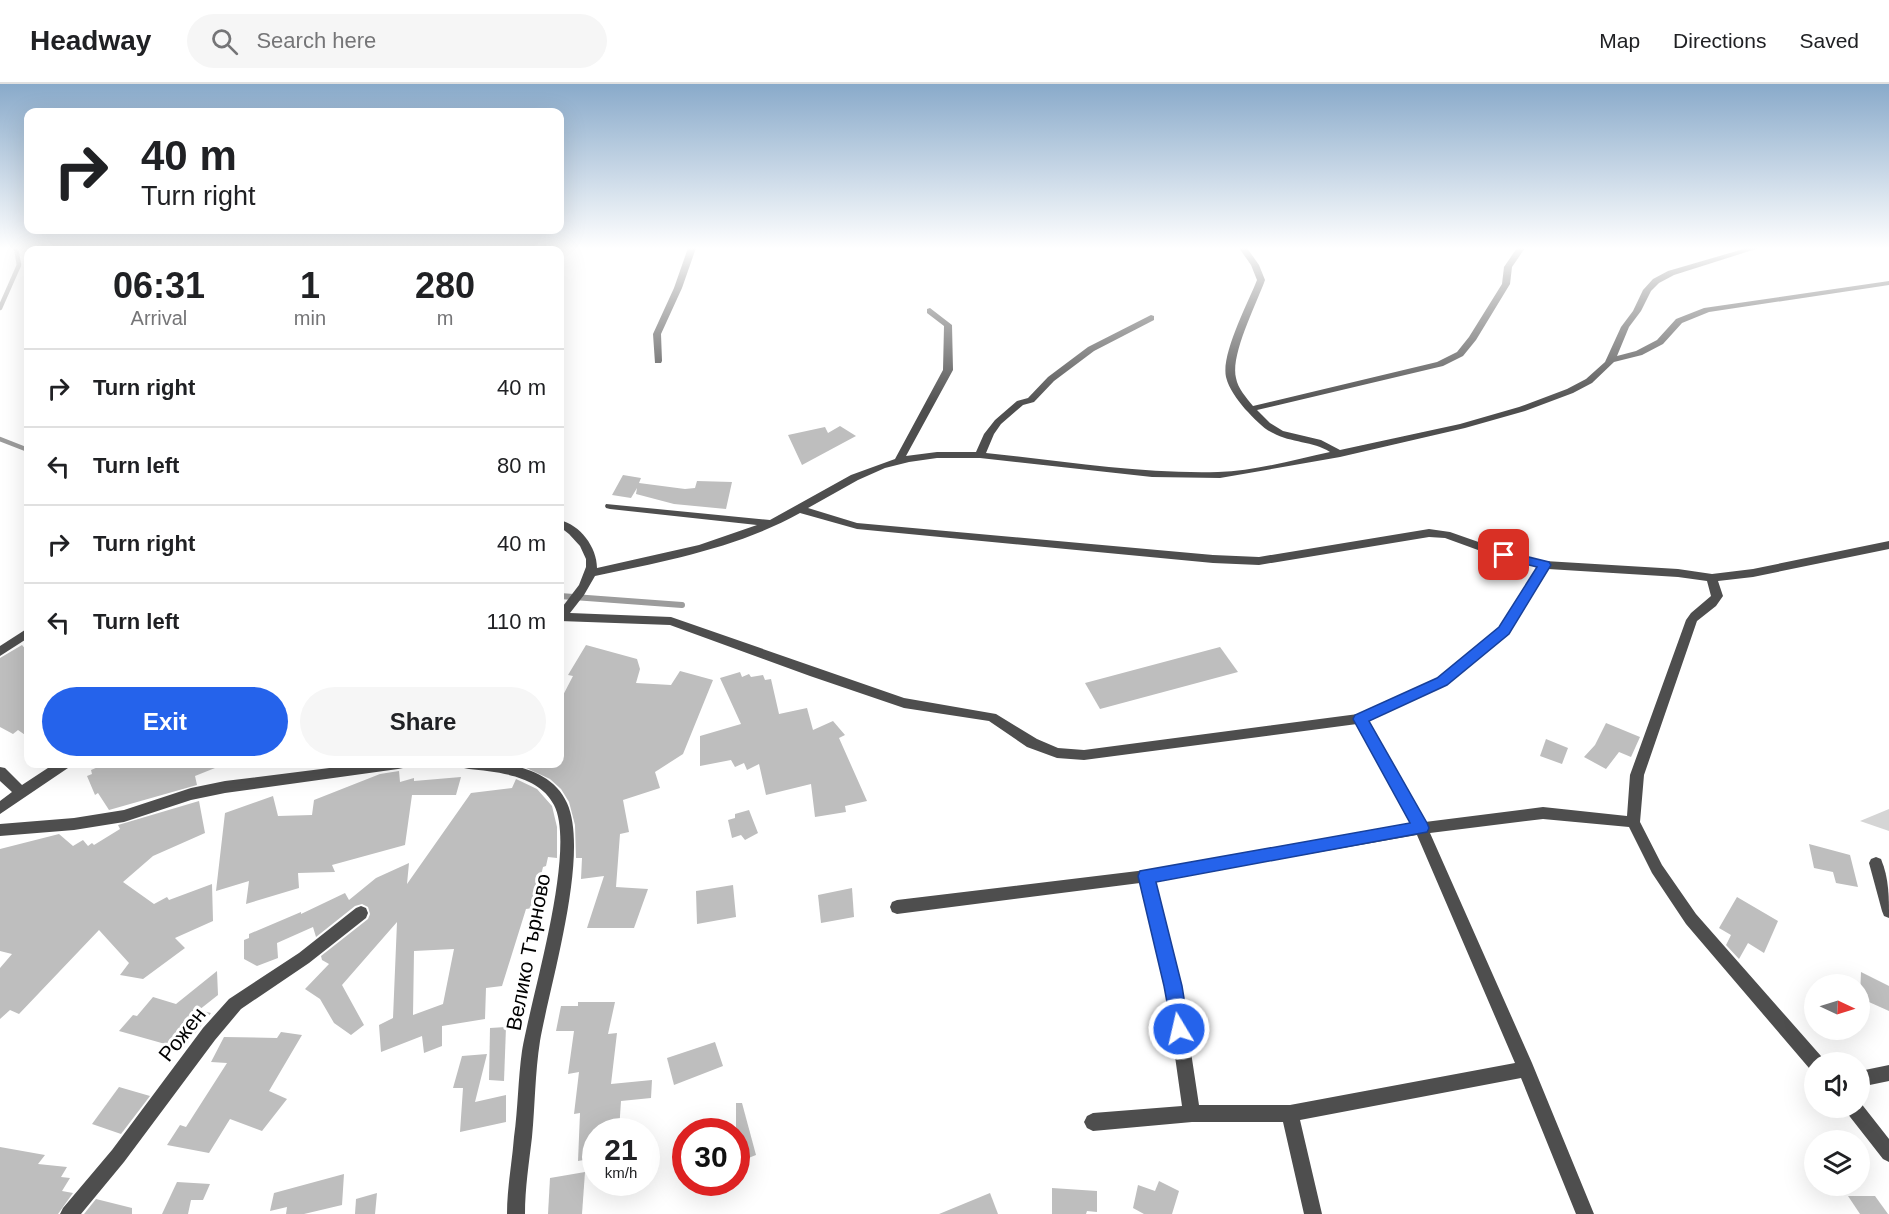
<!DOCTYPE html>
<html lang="en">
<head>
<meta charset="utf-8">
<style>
	body { margin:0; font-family:Helvetica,sans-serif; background:#f6f6f6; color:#202124; height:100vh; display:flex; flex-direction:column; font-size:22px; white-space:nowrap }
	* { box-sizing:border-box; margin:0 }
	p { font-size:20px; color:#757577 }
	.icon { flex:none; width:33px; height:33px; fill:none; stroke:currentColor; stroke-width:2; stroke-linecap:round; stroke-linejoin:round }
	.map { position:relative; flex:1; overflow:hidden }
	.details { position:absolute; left:24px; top:162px; width:540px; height:522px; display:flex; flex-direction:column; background:#fff; border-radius:12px; box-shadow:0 6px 24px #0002 }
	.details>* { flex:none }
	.banner { position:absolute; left:24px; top:24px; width:540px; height:126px; border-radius:12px; box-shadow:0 6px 24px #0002; background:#fff; color:#202124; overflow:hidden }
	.needle { width:39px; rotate:94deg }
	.buttons { position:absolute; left:1804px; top:890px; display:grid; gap:12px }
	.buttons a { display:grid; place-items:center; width:66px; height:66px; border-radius:50%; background:#fff; box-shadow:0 6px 24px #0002; font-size:30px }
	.speed { position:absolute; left:582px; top:1034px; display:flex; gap:12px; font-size:30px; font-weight:700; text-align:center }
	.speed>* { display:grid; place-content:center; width:78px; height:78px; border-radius:50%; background:#fff; box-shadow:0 6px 24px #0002; line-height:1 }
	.speed small { font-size:15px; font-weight:400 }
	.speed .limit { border:9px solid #d22; background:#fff; color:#111 }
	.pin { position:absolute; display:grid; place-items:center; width:51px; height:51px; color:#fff; margin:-26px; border-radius:12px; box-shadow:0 3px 9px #0006 }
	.me { position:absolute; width:66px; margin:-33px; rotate:351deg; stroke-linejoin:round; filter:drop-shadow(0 0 4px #0008) }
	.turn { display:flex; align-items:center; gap:21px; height:126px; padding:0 18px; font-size:27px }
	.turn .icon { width:78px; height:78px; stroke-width:2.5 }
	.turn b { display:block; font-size:42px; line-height:51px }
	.eta { display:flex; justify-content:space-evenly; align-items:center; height:102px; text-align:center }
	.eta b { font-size:36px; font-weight:700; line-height:42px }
	.action { display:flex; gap:12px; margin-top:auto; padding:12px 18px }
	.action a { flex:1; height:69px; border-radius:36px; background:#2563eb; color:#fff; font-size:24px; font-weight:700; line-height:69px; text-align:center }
	.action a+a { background:#f6f6f6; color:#202124 }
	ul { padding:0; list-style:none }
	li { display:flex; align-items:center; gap:18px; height:78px; padding:0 18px; border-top:2px solid #e0e0e0 }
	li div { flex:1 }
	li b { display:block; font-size:22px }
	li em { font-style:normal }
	header { display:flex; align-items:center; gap:36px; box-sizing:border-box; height:84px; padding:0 30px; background:#fff; border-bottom:2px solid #e0e0e0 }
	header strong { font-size:28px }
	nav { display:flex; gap:33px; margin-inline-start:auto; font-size:21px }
	.search { width:420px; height:54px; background:#f6f6f6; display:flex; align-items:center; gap:15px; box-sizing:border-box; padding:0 21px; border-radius:33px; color:#757577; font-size:22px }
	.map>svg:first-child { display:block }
	.green { fill:#d5d5d5 }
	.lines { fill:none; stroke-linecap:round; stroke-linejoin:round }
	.stream-far1 { stroke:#9c9c9c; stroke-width:4.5 }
	.stream { stroke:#9c9c9c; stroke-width:6 }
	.building { fill:#bebebe; fill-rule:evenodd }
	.service { fill:#4e4e4e; fill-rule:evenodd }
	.minor { fill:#4e4e4e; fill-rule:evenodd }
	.route { fill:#2563eb; stroke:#184099; stroke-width:1.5 }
	.labels { text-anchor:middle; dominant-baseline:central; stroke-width:6; stroke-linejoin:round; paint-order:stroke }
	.near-street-label { font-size:21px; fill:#000; stroke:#fff }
</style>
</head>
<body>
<header>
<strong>Headway</strong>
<div class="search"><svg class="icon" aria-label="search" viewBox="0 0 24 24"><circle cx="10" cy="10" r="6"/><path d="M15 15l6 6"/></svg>Search here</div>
<nav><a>Map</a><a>Directions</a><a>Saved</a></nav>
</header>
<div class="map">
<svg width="1889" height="1130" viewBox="0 0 1889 1130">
	<rect width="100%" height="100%" fill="#fff"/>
	<polygon class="green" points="1889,725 1889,747 1860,737"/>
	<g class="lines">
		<g class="stream-far1">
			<polyline points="0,224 19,181 16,164"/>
			<polyline points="0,355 28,366"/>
		</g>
		<polyline class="stream" points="560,512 682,521"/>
	</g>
	<g class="building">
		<polygon points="840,342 856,352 802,381 788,351 825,343 828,349"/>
		<polygon points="623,391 641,394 639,399 685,405 695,404 697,397 732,398 726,425 674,420 636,410 637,404 631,414 612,411"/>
		<polygon points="22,561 28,568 28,653 18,646 13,650 0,643 0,574"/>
		<polygon points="586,561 637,575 640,585 636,599 671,601 680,587 713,596 683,670 655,688 660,704 623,716 629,748 620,750 616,803 648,805 634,844 587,844 604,792 581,795 582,774 576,774 575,741 569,718 561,705 550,695 522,682 523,680 560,680 560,617 573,592 568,591"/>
		<polygon points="1220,563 1238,588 1100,625 1085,599"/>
		<polygon points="740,588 742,593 749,590 751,593 763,591 765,596 771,595 779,630 807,624 813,646 833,637 845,651 839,654 867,717 845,722 846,728 815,733 811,700 766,711 759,680 747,686 744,679 735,683 731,676 700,682 700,652 741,640 720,594"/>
		<polygon points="1606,639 1640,653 1631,673 1619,668 1606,685 1584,673 1595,661"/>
		<polygon points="1546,655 1568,664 1562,680 1540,672"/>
		<polygon points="105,680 225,680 195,692 197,701 109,726 98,709 95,711 87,692 92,690 91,686"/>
		<polygon points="399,687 400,698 414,694 414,697 461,693 456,711 412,711 405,761 332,781 335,788 298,789 299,804 246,820 249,797 216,807 225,729 273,712 278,732 312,731 314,716 380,690"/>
		<path d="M516 695 537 705 552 722 557 743V774L548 773 546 782 543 783 533 824 526 825 502 902 486 904 485 935 442 942V962L424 969 422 952 381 968 379 941 393 934 397 838 342 901 364 941 351 951 334 939 320 915 305 905 329 880 322 876 321 872 368 835 370 830 368 823 362 820 355 822 316 853 313 843 277 859 278 874 257 882 244 875V856L249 854V850L301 828V830L345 809 349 816 376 794 409 779 407 800 471 709 512 704ZM454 865 443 920 413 931 414 867Z"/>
		<polygon points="199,717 205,749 153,772 123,798 154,820 167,813 169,816 212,800 213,837 175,854 185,864 143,895 120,891 129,879 99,846 19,930 10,926 0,935 0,884 12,870 0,867 0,765 59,750 73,762 83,756 88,762 92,759 94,761 120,745 118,741"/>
		<polygon points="749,726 758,749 745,756 741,751 732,754 728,736 735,734 735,730"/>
		<polygon points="1809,760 1850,771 1858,803 1836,799 1833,788 1814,784"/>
		<polygon points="733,801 736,833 697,840 696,807"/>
		<polygon points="852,804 854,833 821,839 818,811"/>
		<polygon points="1737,813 1778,837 1764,869 1748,859 1739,875 1726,861 1731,851 1719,844"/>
		<polygon points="217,887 218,911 199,926 211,929 183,965 119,947 133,931 137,932 153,913 176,920"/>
		<polygon points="1861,888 1889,902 1889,927 1860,914"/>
		<polygon points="578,918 615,918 608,950 617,949 611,1000 652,996 651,1014 621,1017 619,1047 596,1047 596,1074 578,1077 580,1029 574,1030 579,988 568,990 574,947 556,947 561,922 578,922"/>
		<polygon points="506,943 504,997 489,996 490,944"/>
		<polygon points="281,948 302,951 269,1007 287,1015 262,1047 230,1035 209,1069 167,1061 180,1041 186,1043 227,979 211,978 224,953 277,954"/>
		<polygon points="715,958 723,982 674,1001 667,974"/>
		<polygon points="487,970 475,1018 506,1011 506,1038 460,1048 463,1004 453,1004 462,972"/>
		<polygon points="119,1003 150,1012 121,1050 92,1040"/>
		<polygon points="736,1019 742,1019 756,1071 736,1079"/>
		<polygon points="0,1063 45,1071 38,1080 67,1083 61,1093 70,1094 62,1107 73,1109 58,1130 0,1130"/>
		<polygon points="585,1088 582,1130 548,1130 550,1094"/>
		<polygon points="344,1090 342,1121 304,1130 286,1130 287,1123 270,1127 274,1109"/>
		<polygon points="1159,1097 1179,1107 1172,1130 1144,1130 1133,1124 1138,1101 1155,1107"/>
		<polygon points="177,1098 210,1100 203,1116 191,1116 188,1130 162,1130"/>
		<polygon points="1052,1104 1097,1107 1097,1128 1087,1127 1086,1130 1052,1130"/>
		<polygon points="377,1109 375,1130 355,1130 356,1115"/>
		<polygon points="990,1109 998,1130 939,1130"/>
		<polygon points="1848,1112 1875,1112 1888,1130 1860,1130"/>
		<polygon points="96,1115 132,1124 132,1130 84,1130"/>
	</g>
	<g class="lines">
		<polygon class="service" points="403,164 411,164 410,166 402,166"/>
		<g class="minor">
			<polygon points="412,164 421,164 418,166 410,166"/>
			<polygon points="688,164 696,164 682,204 661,250 662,277 661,279 655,279 653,250 674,204"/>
			<path d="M1239 164H1247L1259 181 1265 196C1257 219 1230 271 1236 294 1238 305 1246 313 1253 322L1437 278 1457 268 1469 253 1502 200 1504 183 1517 164H1525L1512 183 1510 200 1476 256 1463 272 1443 282 1257 326 1270 339 1283 347 1321 356 1340 366 1460 340 1519 323 1567 305 1586 295 1605 278 1621 243 1633 227 1643 206 1653 195 1668 187 1747 164H1759L1674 191 1659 199 1651 207 1641 227 1629 243 1617 272 1636 267 1657 256 1676 235 1704 224 1889 197V201L1709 228 1682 239 1663 260 1642 271 1614 278 1592 299 1573 309 1525 327 1465 344 1340 373 1220 394 1152 393 980 374H937L909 378 885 384 858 396 808 424 857 439 1213 471 1259 473 1429 445 1450 448 1507 468 1545 477 1678 485 1712 490 1753 485 1889 457V465L1753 493 1718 497 1723 512 1716 522 1697 537 1644 691 1640 738 1662 781 1696 830 1821 972 1823 978H1815V986L1809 984 1686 840 1652 789 1629 743 1543 735 1430 749 1532 979 1594 1130H1576L1521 994 1300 1036 1322 1130H1304L1283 1038H1192L1093 1047 1087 1044 1084 1038 1087 1032 1093 1029 1182 1022 1165 902 1140 799 897 830 892 828 890 823 892 818 897 816 1146 786 1411 740 1357 640 1084 676 1057 674 1027 663 989 637 904 624 810 592 670 541 560 537V526L579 501 586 483V475L580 462 569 450 560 443V436C580 441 597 463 597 484L699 461 757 441 610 425 606 424 605 422 606 420 770 436 851 391 895 375 943 286 944 242 927 229V225L930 224 952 241 953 286 906 372 937 368H976L984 350 995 336 1017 317 1028 314 1048 293 1088 263 1151 231 1154 232V236L1094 267 1054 297 1034 318 1023 321 1001 340 994 350 986 369C1063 377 1141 390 1218 388 1255 387 1294 376 1330 368 1313 357 1291 359 1273 349 1262 344 1254 334 1245 325 1237 315 1229 305 1226 293 1221 270 1248 219 1257 196L1251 181ZM800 429 857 445 1213 479 1259 481 1429 453 1445 454 1500 474 1538 483 1500 544 1438 594 1358 630 1084 666 1058 664 1037 655 996 630 904 614 671 533 570 529 584 511 595 492C665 477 737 464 800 429ZM1548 485 1678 493 1707 497 1711 512 1691 529 1686 536 1630 691 1627 732 1543 723 1425 738 1368 637 1446 600 1508 550ZM1417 751 1515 979 1290 1021H1199L1181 902 1154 797Z"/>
			<polygon points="28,544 28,554 0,572 0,562"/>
			<polygon points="54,680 70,680 68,684 0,730 0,717 12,708 0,697 0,683 5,684 22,701"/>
			<polygon points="361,680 405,680 403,684 398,685 225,709 191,716 124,738 74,746 0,752 0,740 74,734 124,726 191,704 225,697"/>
			<path d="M462 680C497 676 550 681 567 719 590 770 550 900 540 957 535 989 535 1021 532 1053 529 1079 525 1104 525 1130H507C507 1104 512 1079 514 1053 518 1024 518 995 522 967 531 913 577 766 554 721 539 691 497 688 469 685L464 684Z"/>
			<path d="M1876 773 1881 775C1889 794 1889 813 1889 834L1884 832 1882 827 1869 779 1871 775Z"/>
			<polygon points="361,822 366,824 368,829 366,834 309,879 241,925 215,956 124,1078 81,1130 60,1130 63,1124 112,1066 203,944 229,915 299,869 356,824"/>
			<polygon points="1889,981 1889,997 1860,1003 1860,987"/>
			<polygon points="1860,1018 1889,1055 1889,1078 1883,1075 1847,1029 1845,1023 1860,1023"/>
		</g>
	</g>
	<linearGradient id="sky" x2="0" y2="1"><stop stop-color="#89aaca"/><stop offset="0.51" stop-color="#fff"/><stop offset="1" stop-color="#fff" stop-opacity="0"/></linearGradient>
	<rect width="1889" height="322" fill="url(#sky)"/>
	<polygon class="route" points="1504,467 1549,478 1551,481 1509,550 1447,601 1369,637 1427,739 1429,744 1427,748 1156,798 1182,902 1189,945 1186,951 1179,954 1173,951 1164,902 1138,792 1140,787 1410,739 1353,635 1355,631 1437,594 1499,543 1537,483 1500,474 1498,471 1500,468"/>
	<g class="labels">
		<g class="near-street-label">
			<text transform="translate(528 868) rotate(-79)">Велико Търново</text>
			<text transform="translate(182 950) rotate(-52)">Рожен</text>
		</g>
	</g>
</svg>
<div class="buttons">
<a><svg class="needle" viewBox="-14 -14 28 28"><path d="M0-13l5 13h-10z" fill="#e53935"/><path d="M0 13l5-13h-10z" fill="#757577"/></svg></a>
<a><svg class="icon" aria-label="sound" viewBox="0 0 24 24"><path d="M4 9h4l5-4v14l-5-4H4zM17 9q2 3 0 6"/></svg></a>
<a><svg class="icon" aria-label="layers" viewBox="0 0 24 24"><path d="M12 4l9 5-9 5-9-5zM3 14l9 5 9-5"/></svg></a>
</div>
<div class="speed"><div>21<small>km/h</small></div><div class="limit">30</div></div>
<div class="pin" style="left:1504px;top:471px;background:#d93025"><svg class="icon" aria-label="arrive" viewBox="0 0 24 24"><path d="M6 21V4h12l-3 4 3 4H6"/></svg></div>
<svg class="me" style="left:1179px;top:945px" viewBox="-20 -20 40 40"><circle r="17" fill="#2563eb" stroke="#fff" stroke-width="3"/><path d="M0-11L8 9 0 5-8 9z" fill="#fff"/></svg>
<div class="banner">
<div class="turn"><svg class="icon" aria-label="right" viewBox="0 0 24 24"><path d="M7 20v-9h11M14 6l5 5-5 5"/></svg><div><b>40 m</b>Turn right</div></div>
</div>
<section class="details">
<div class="eta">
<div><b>06:31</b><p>Arrival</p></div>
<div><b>1</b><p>min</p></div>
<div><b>280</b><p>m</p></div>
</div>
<ul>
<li><svg class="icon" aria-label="right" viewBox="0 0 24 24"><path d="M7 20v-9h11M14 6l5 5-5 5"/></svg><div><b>Turn right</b></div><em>40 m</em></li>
<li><svg class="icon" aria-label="left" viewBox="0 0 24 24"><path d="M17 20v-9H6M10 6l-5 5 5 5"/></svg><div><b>Turn left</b></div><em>80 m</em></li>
<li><svg class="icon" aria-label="right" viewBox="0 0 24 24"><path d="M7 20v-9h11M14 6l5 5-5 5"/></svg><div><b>Turn right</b></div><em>40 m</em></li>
<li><svg class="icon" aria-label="left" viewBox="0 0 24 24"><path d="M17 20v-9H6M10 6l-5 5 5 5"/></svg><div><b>Turn left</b></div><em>110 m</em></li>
</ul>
<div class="action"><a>Exit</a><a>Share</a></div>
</section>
</div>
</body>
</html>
